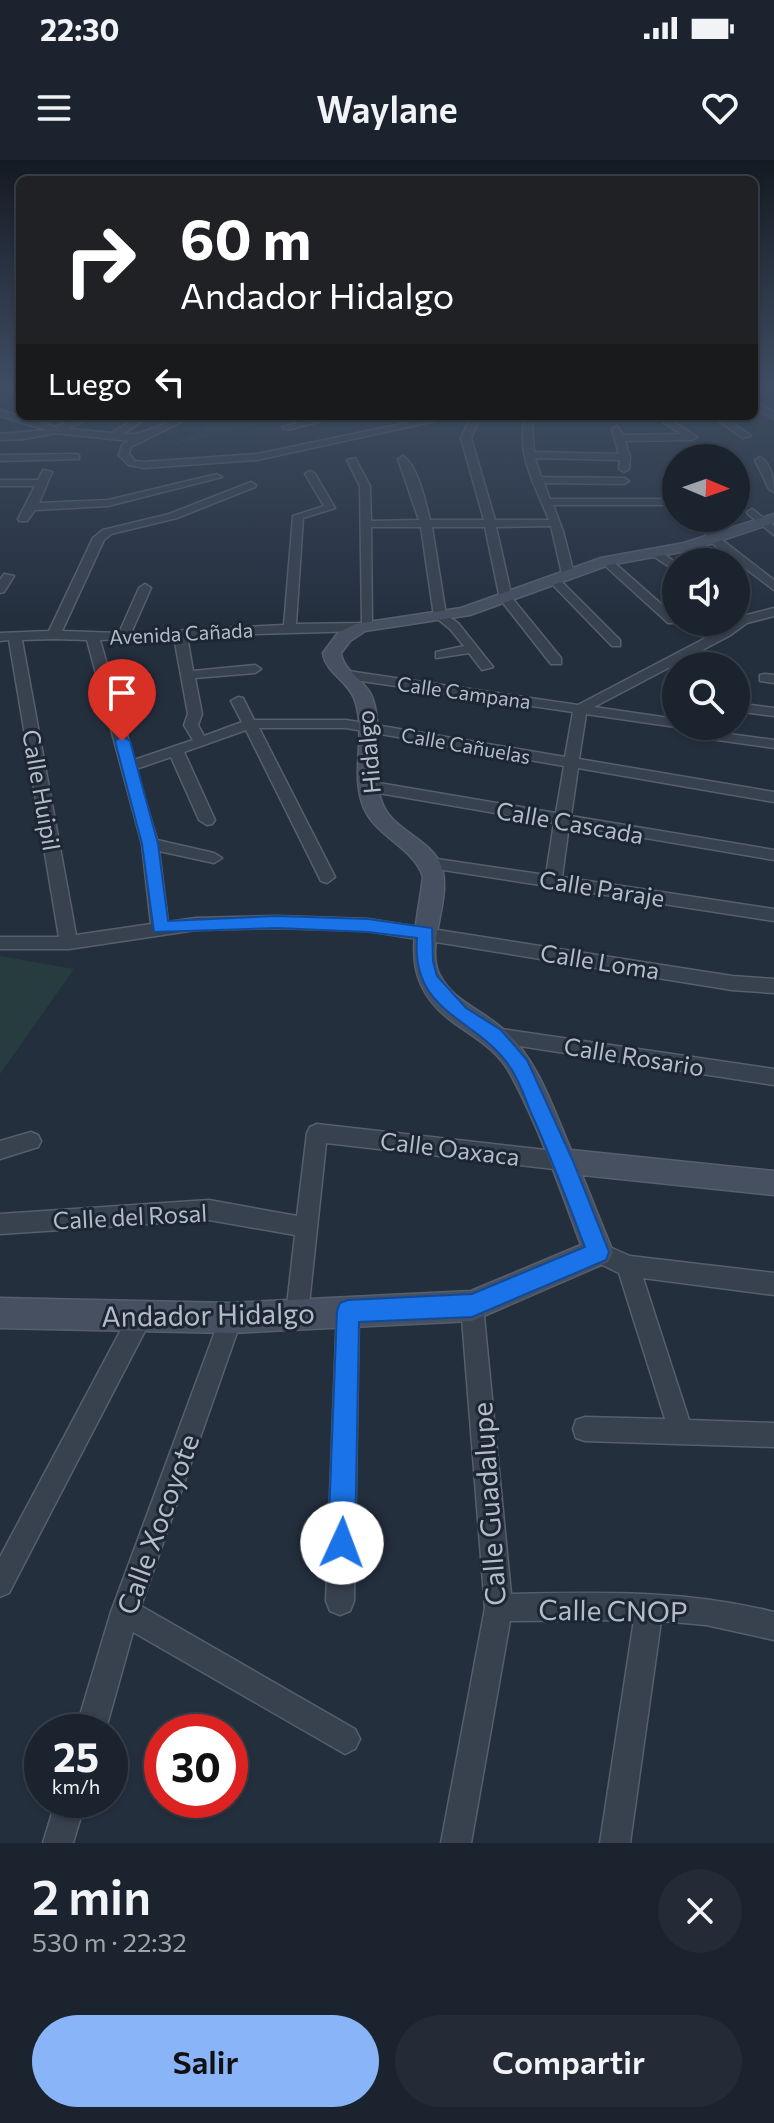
<!DOCTYPE html>
<html lang="es">
<head>
<meta charset="utf-8">
<style>
	body { margin:0; font-family:Commissioner,sans-serif; background:#242b36; color:#f1f3f6; height:100vh; display:flex; flex-direction:column; font-size:30px; white-space:nowrap }
	* { box-sizing:border-box; margin:0 }
	p { font-size:26px; color:#a0a4aa }
	.icon { flex:none; width:44px; height:44px; fill:none; stroke:currentColor; stroke-width:2; stroke-linecap:round; stroke-linejoin:round }
	.map { position:relative; height:1683px; overflow:hidden }
	.panel { display:flex; flex-direction:column; background:#1b232e; flex:1 }
	.panel>* { flex:none }
	.guide { position:absolute; left:16px; top:16px; width:742px; height:244px; border-radius:12px; box-shadow:0 2px 6px #0004,0 0 0 2px #39404a; background:#202124; color:#fff; overflow:hidden }
	.needle { width:52px; rotate:92deg }
	.fabs { position:absolute; left:662px; top:284px; display:grid; gap:16px }
	.fabs a { display:grid; place-items:center; width:88px; height:88px; border-radius:50%; background:#1b232e; box-shadow:0 2px 6px #0004,0 0 0 2px #39404a; font-size:40px }
	.speed { position:absolute; left:24px; top:1554px; display:flex; gap:16px; font-size:40px; font-weight:700; text-align:center }
	.speed>* { display:grid; place-content:center; width:104px; height:104px; border-radius:50%; background:#1b232e; box-shadow:0 2px 6px #0004,0 0 0 2px #39404a; line-height:1 }
	.speed small { font-size:20px; font-weight:400 }
	.speed .limit { border:12px solid #d22; background:#fff; color:#111 }
	.pin { position:absolute; display:grid; place-items:center; width:68px; height:68px; color:#fff; margin:-82px -34px; border-radius:50% 50% 50% 0; rotate:-45deg; box-shadow:0 0 8px #0007 }
	.pin .icon { rotate:45deg }
	.me { position:absolute; width:88px; margin:-44px; rotate:2deg; stroke-linejoin:round; filter:drop-shadow(0 0 6px #0008) }
	.turn { display:flex; align-items:center; gap:28px; height:168px; padding:0 32px; font-size:36px }
	.turn .icon { width:104px; height:104px; stroke-width:2.5 }
	.turn b { display:block; font-size:56px; line-height:68px }
	.then { display:flex; align-items:center; height:76px; padding:0 32px; background:#0003; gap:16px; font-size:30px }
	.round { display:grid; place-items:center; flex:none; width:84px; height:84px; border-radius:42px; background:#242b36 }
	.overview { display:flex; align-items:center; justify-content:space-between; height:136px; padding:0 32px }
	h1 { font-size:48px; font-weight:600; line-height:60px }
	.button { display:flex; gap:16px; margin-top:auto; padding:16px 32px }
	.button a { flex:1; height:92px; border-radius:48px; background:#8ab4f8; color:#111; font-size:32px; font-weight:600; line-height:92px; text-align:center }
	.button a+a { background:#242b36; color:#f1f3f6 }
	.status { display:flex; justify-content:space-between; align-items:center; height:56px; padding:0 40px; background:#1b232e; direction:ltr }
	.status svg { height:22px; fill:currentColor }
	header { display:flex; justify-content:space-between; align-items:center; height:104px; padding:0 32px; background:#1b232e; font-size:36px; font-weight:600 }
	.map>svg:first-child { display:block }
	.green { fill:#263c3f }
	.lines { fill:none; stroke-linecap:round; stroke-linejoin:round }
	.street-casing { stroke:#565f6c; stroke-width:3 }
	.secondary-casing { stroke:#565f6c; stroke-width:3 }
	.street { fill:#38414e; fill-rule:evenodd }
	.secondary { fill:#465061; fill-rule:evenodd }
	.route { fill:#1a73e8; stroke:#114b97; stroke-width:2 }
	.labels { text-anchor:middle; dominant-baseline:central; stroke-width:6; stroke-linejoin:round; paint-order:stroke }
	.far-street-label { font-size:20px; fill:#b4bcc9; stroke:#1d2633 }
	.street-label { font-size:24px; fill:#b4bcc9; stroke:#1d2633 }
	.near-street-label { font-size:28px; fill:#b4bcc9; stroke:#1d2633 }
</style>
</head>
<body>
<div class="status"><b>22:30</b><svg viewBox="0 0 49 12"><path d="M0 12V9h3v3zM5 12V6h3v6zM10 12V3h3v9zM15 12V0h3v12zM26 1h20v11H26zM47 4h2v5h-2z"/></svg></div>
<header><svg class="icon" aria-label="menu" viewBox="0 0 24 24"><path d="M4 6h16M4 12h16M4 18h16"/></svg>Waylane<svg class="icon" aria-label="heart" viewBox="0 0 24 24"><path d="M12 20l-8-8c-3-5 5-10 8-4 3-6 11-1 8 4z"/></svg></header>
<div class="map">
<svg width="774" height="1683" viewBox="0 0 774 1683">
	<rect width="100%" height="100%" fill="#242f3e"/>
	<g class="green">
		<polygon points="228,256 293,256 170,286"/>
		<polygon points="0,796 74,809 0,914"/>
	</g>
	<g class="lines">
		<defs>
			<g id="street">
				<polygon points="0,224 20,227 20,233 0,228"/>
				<polygon points="754,224 771,224 754,230"/>
				<polygon points="754,241 774,252 774,259 754,248"/>
				<path d="M0 250 56 267 82 256H94L68 269 112 273 139 256H150L123 274C149 277 167 256 193 256L131 287 129 294 135 301 144 302 257 294 440 256H458L257 300 144 308 129 305 119 295 122 285 129 281 56 273 24 279 0 280V274L46 270 0 256Z"/>
				<polygon points="324,256 341,256 287,270 282,267"/>
				<path d="M471 256H481L471 278 495 360H549C537 329 514 292 526 256H536L532 268 534 292 619 294 612 269 617 266 623 275 681 274 654 256H665L697 277 692 280 625 281 630 297 629 309 624 312 619 309 620 300 535 298 541 317 624 318 629 321 624 324 544 323 550 339H676V345H553L563 371 574 414 568 417 562 414 551 366 496 367 512 438 561 498V504H551L500 439 485 367H432L446 455 458 463 493 507 482 510 469 493 436 498V492L464 486 450 469 434 456 421 367H371L372 468 361 471 187 476 193 511 255 505 261 509 255 513 195 518 202 554 198 565 204 576 242 562 231 541 238 537 243 538 254 560H346L565 597 573 552 348 519 341 515 348 511 578 545 736 462 739 457 774 448V456L747 463 729 476 594 547 676 559V566H681L676 567 586 554 579 599 774 632V642L578 608 571 656 774 690V700L569 665 562 717 774 749V761L424 707 422 703 424 699 430 698 546 715 554 663 367 631 360 626 367 621 556 653 564 606 346 568H259L335 717 327 723 321 721 246 570 184 592 215 660 212 664 207 665 199 660 171 597 136 609 157 680 214 693 222 698 214 703 159 691 168 762 196 758 277 756 368 759 732 816 774 819V833L732 830 368 771 277 768 196 770 69 789H0V777H59L9 480 0 481V473L49 471 93 378 103 370 169 354 251 322 256 325 255 327 177 358 111 374 104 380 62 471 119 473 139 428 145 424 151 428 131 473 284 465 293 356 324 346 305 314 310 311 315 314 335 348 303 358 296 464 362 463 360 326 347 300 355 298 370 326 371 361 419 360 398 299 403 296C419 308 425 341 430 360H484L461 278ZM174 477 188 554 184 565 193 580 134 600 100 480ZM54 479 87 480 142 684 151 764 76 775 22 480Z"/>
				<polygon points="711,256 722,256 751,276 743,278"/>
				<polygon points="76,294 79,295 79,299 0,301 0,295"/>
				<path d="M760 297C771 303 774 320 774 332L769 329 755 300Z"/>
				<polygon points="43,310 52,312 39,343 108,340 217,314 222,317 108,346 35,350 27,361 19,361 18,359 35,326 0,326 0,320 38,320"/>
				<polygon points="736,331 741,332 741,336 736,337"/>
				<polygon points="752,349 774,366 774,375 748,354 747,352"/>
				<polygon points="700,358 710,358 717,376 774,420 774,430 708,380"/>
				<polygon points="653,392 661,392 676,403 676,411 653,396"/>
				<polygon points="602,399 610,399 676,457 676,463 668,463 602,403"/>
				<polygon points="4,414 14,416 4,432 0,433 0,420"/>
				<polygon points="550,418 558,418 620,480 620,486 612,486 550,422"/>
				<polygon points="765,514 774,515 774,523 760,521 760,515"/>
				<polygon points="736,543 774,548 774,556 736,551"/>
				<polygon points="715,572 774,580 774,588 710,579 710,573"/>
				<polygon points="494,868 774,909 774,925 494,882 487,880 485,875 487,870"/>
				<polygon points="317,964 563,992 570,995 573,1001 570,1007 563,1010 326,983 308,1154 305,1162 297,1165 289,1162 286,1154 295,1075 209,1060 0,1074 0,1054 209,1040 297,1056 307,973 310,967"/>
				<polygon points="31,972 38,975 41,981 38,987 0,999 0,981"/>
				<polygon points="598,1082 630,1096 774,1113 774,1135 643,1118 689,1260 774,1263 774,1287 585,1281 576,1278 573,1269 576,1260 585,1257 665,1259 619,1113 590,1099 587,1092 590,1085"/>
				<path d="M472 1135 480 1138 483 1146 511 1434C601 1432 686 1430 774 1452V1480L706 1465 661 1461 630 1683H600L634 1460 510 1461 471 1683H441L485 1448 461 1146 464 1138Z"/>
				<polygon points="348,1140 356,1143 359,1151 354,1441 350,1451 340,1455 330,1451 326,1441 337,1151 340,1143"/>
				<polygon points="231,1147 239,1150 242,1158 141,1446 355,1569 360,1579 355,1589 345,1594 133,1472 105,1572 75,1572 111,1452 220,1158 223,1150"/>
				<polygon points="139,1148 147,1151 150,1159 147,1167 9,1433 0,1437 0,1397 131,1151"/>
				<polygon points="56,1640 86,1640 73,1683 43,1683"/>
			</g>
			<path id="secondary" d="M774 354V363L692 390 609 405 470 455 365 471 350 481 341 493C343 512 366 520 372 537 385 571 368 611 383 645 394 671 432 680 441 706 453 737 425 784 439 814 452 841 482 850 503 869 538 899 553 949 571 990L774 1011V1035L582 1015 613 1092 608 1102 472 1161 231 1173 0 1168V1138L231 1143 471 1131 581 1085C560 1028 540 969 511 915 498 890 475 878 453 862 397 821 416 775 423 717 415 688 376 677 364 648 349 613 368 572 354 538 347 520 326 513 323 493L338 473 355 464 461 448 601 398 684 383Z"/>
		</defs>
		<use href="#street" class="street-casing"/>
		<use href="#secondary" class="secondary-casing"/>
		<use href="#street" class="street"/>
		<use href="#secondary" class="secondary"/>
	</g>
	<linearGradient id="sky" x2="0" y2="1"><stop stop-color="#141a22"/><stop offset="0.49" stop-color="#3f4d63"/><stop offset="1" stop-color="#3f4d63" stop-opacity="0"/></linearGradient>
	<rect width="774" height="459" fill="url(#sky)"/>
	<path class="route" d="M122 576 130 581 158 684 168 761 277 756 368 759 432 768 433 801 437 816 466 848 501 870 527 900 573 1001 609 1092 606 1100 472 1157 359 1162 355 1383 351 1393 342 1396 332 1393 328 1383 337 1151 340 1143 348 1140 472 1134 585 1087C568 1043 552 999 532 955 526 941 521 924 512 910 478 856 411 856 417 778L368 772 277 768 154 772 142 684 115 581Z"/>
	<g class="labels">
		<g class="far-street-label">
			<text transform="translate(181 473) rotate(-3)">Avenida Cañada</text>
			<text transform="translate(464 532) rotate(8)">Calle Campana</text>
			<text transform="translate(466 585) rotate(10)">Calle Cañuelas</text>
		</g>
		<g class="street-label">
			<text transform="translate(368 592) rotate(-95)">Hidalgo</text>
			<text transform="translate(42 630) rotate(80)">Calle Huipil</text>
			<text transform="translate(570 662) rotate(10)">Calle Cascada</text>
			<text transform="translate(602 728) rotate(9)">Calle Paraje</text>
			<text transform="translate(600 801) rotate(9)">Calle Loma</text>
			<text transform="translate(634 896) rotate(9)">Calle Rosario</text>
			<text transform="translate(450 988) rotate(7)">Calle Oaxaca</text>
			<text transform="translate(130 1056) rotate(-3)">Calle del Rosal</text>
		</g>
		<g class="near-street-label">
			<text transform="translate(208 1154) rotate(-1)">Andador Hidalgo</text>
			<text transform="translate(488 1344) rotate(-94)">Calle Guadalupe</text>
			<text transform="translate(157 1364) rotate(-70)">Calle Xocoyote</text>
			<text transform="translate(613 1450) rotate(1)">Calle CNOP</text>
		</g>
	</g>
</svg>
<div class="fabs">
<a><svg class="needle" viewBox="-14 -14 28 28"><path d="M0-13l5 13h-10z" fill="#e53935"/><path d="M0 13l5-13h-10z" fill="#a0a4aa"/></svg></a>
<a><svg class="icon" aria-label="sound" viewBox="0 0 24 24"><path d="M4 9h4l5-4v14l-5-4H4zM17 9q2 3 0 6"/></svg></a>
<a><svg class="icon" aria-label="search" viewBox="0 0 24 24"><circle cx="10" cy="10" r="6"/><path d="M15 15l6 6"/></svg></a>
</div>
<div class="speed"><div>25<small>km/h</small></div><div class="limit">30</div></div>
<div class="pin" style="left:122px;top:581px;background:#d93025"><svg class="icon" aria-label="arrive" viewBox="0 0 24 24"><path d="M6 21V4h12l-3 4 3 4H6"/></svg></div>
<svg class="me" style="left:342px;top:1383px" viewBox="-20 -20 40 40"><circle r="19" fill="#fff"/><path d="M0-13L10 11 0 6-10 11z" fill="#1a73e8"/></svg>
<div class="guide">
<div class="turn"><svg class="icon" aria-label="right" viewBox="0 0 24 24"><path d="M7 20v-9h11M14 6l5 5-5 5"/></svg><div><b>60 m</b>Andador Hidalgo</div></div>
<div class="then">Luego<svg class="icon" aria-label="left" viewBox="0 0 24 24"><path d="M17 20v-9H6M10 6l-5 5 5 5"/></svg></div>
</div>
</div>
<section class="panel">
<div class="overview"><div><h1>2 min</h1><p>530 m · 22:32</p></div><a class="round"><svg class="icon" aria-label="close" viewBox="0 0 24 24"><path d="M6 6l12 12M18 6L6 18"/></svg></a></div>
<div class="button"><a>Salir</a><a>Compartir</a></div>
</section>
</body>
</html>
